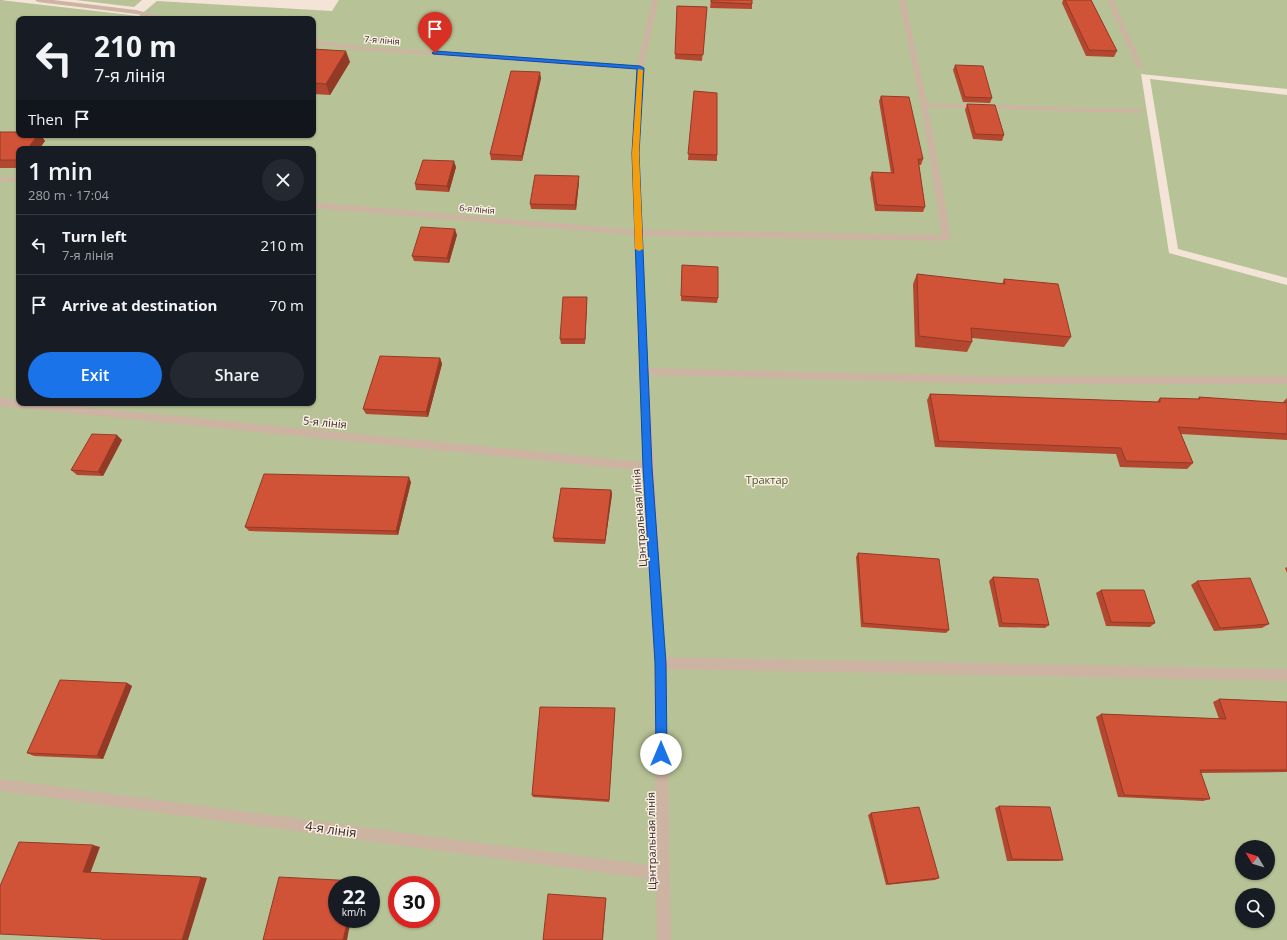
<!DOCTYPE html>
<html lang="en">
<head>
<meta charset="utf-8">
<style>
	body { margin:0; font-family:"Open Sans",sans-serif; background:#242831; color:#f1f3f6; height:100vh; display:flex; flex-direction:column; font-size:15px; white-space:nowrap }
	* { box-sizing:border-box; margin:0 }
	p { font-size:13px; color:#9ea1a6 }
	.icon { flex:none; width:22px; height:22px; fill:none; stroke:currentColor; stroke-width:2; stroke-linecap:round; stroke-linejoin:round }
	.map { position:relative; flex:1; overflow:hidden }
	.sheet { position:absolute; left:16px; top:146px; width:300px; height:260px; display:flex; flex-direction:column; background:#171b24; border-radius:8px; box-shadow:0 1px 3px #0004 }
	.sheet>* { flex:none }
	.top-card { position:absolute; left:16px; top:16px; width:300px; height:122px; border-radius:8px; box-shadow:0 1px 3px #0004; background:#171b24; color:#f1f3f6; overflow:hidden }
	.needle { width:26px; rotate:308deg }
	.fabs { position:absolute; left:1235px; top:840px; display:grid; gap:8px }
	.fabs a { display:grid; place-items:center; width:40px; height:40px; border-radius:50%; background:#171b24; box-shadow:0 1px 3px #0004; font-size:20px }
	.speed { position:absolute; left:328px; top:876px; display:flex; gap:8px; font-size:20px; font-weight:700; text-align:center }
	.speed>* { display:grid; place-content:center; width:52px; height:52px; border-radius:50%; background:#171b24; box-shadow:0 1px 3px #0004; line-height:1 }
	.speed small { font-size:10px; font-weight:400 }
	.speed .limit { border:6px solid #d22; background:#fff; color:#111 }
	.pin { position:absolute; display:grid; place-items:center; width:34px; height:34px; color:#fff; margin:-41px -17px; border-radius:50% 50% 50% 0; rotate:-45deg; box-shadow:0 0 4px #0007 }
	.pin .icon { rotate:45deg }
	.me { position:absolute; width:44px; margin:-22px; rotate:0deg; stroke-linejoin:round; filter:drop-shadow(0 0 3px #0008) }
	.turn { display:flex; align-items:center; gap:14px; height:84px; padding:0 12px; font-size:18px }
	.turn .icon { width:52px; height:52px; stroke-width:2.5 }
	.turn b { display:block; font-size:28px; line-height:34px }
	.then { display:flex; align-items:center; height:38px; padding:0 12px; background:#0003; gap:8px; font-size:15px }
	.round { display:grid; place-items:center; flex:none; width:42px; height:42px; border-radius:21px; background:#242831 }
	.overview { display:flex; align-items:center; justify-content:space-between; height:68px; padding:0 12px }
	h1 { font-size:24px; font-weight:600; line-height:30px }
	.primary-button { display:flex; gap:8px; margin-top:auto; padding:8px 12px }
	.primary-button a { flex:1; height:46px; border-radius:24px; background:#1a73e8; color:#fff; font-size:16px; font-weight:600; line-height:46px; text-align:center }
	.primary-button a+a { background:#242831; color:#f1f3f6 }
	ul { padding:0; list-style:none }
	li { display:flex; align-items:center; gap:12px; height:60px; padding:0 12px; border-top:1px solid #363941 }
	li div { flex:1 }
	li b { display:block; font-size:15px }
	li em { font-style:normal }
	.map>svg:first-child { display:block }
	.green { fill:#b7c396; fill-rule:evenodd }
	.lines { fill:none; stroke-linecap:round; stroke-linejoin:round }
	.minor { fill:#ccb3a2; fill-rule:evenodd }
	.wall { fill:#b4472f }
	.shaded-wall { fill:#923a26 }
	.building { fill:#d15337; stroke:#923a26 }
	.route { fill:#1a73e8; stroke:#114b97 }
	.slow { fill:#f59e0b }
	.labels { text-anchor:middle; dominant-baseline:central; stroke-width:3; stroke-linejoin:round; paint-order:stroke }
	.far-street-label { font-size:9px; fill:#362925; stroke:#fbeee3 }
	.street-label { font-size:11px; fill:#362925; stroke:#fbeee3 }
	.park-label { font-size:11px; fill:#485627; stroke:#fbeee3 }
	.near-street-label { font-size:13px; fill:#362925; stroke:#fbeee3 }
</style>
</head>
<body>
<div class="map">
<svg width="1287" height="940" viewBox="0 0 1287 940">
	<rect width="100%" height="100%" fill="#f3e4d7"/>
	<g class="green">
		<path d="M0 0 139 16 157 1 332 11 339 0H1287V89L1141 74 1169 253 1287 285V940H0ZM19 19H313V135H19ZM19 149H313V403H19ZM1242 847H1268V873H1242ZM337 885H371V919H337ZM397 885H431V919H397ZM1242 895H1268V921H1242Z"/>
		<polygon points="76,0 142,0 134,7"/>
		<polygon points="1150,79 1287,95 1287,278 1178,249"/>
	</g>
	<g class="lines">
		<g class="minor">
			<polygon points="0,0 4,0 1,2"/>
			<polygon points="35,0 53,0 136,10 173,19 161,19 136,14 38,2"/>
			<polygon points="652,0 658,0 643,68 639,153 642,230 942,235 921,105 899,0 905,0 927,103 1140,109 1144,111 1140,113 928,107 951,238 947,241 642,236 648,368 990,376 1287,376 1287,384 990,384 649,375 665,657 1287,669 1287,681 666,669 671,940 657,940 656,880 0,791 0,779 656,866 654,663 643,471 0,406 0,398 19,400 19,403 48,403 643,462 634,235 313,208 313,202 634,230 631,153 637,70 359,50 313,44 313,40 359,46 637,66"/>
			<polygon points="1107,0 1113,0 1143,67 1142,68 1137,67"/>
			<polygon points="0,177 19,178 19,182 0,181"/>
		</g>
	</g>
	<g class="wall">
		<polygon points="711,0 752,4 752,9 710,8"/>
		<polygon points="1063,0 1091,0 1117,51 1114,57 1086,56 1062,3"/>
		<polygon points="677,6 707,7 702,61 675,59"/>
		<polygon points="313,49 350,62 330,95 313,94"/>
		<polygon points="955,65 992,98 990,103 963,102 953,70"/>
		<polygon points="541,78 522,161 491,160 490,154"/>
		<polygon points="694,91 717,155 717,161 688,160"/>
		<polygon points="881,96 923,159 921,165 919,165 925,207 923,212 875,211 870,178 872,172 891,173 879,101"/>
		<polygon points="967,104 1004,135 1002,141 973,139 965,110"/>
		<polygon points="0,132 45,141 39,149 19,149 19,168 0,168"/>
		<polygon points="456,167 449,192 416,190 415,184"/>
		<polygon points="579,176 579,182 576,210 531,209 530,204"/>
		<polygon points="457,235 449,263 414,261 412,256"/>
		<polygon points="682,265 718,298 717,303 681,301"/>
		<polygon points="917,274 1002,284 1004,279 1071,337 1064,347 972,338 972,342 967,352 915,347 913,284"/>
		<polygon points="587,302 585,344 561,344 560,339"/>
		<polygon points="440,358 442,364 428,417 366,414 363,409"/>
		<polygon points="930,394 1157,402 1160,398 1198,399 1199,397 1283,403 1283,402 1287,398 1287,440 1181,434 1193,463 1187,469 1120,467 1116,454 935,447 927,400"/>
		<polygon points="122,440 103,476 77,475 71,470"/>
		<polygon points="411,482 398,535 249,531 245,527"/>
		<polygon points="611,490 612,494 605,544 554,542 553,538"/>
		<polygon points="858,553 949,630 946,633 861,627 856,557"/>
		<polygon points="1287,567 1287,573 1285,568"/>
		<polygon points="993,577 1049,625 1045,628 999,627 989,581"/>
		<polygon points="1197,581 1269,624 1262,628 1214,631 1191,585"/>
		<polygon points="1101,590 1155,623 1150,627 1106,626 1096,593"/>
		<polygon points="127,683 132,686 103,759 34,756 27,753"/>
		<polygon points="1219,699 1287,702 1287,772 1201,773 1210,799 1203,801 1118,797 1096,717 1101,714 1219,719 1213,702"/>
		<polygon points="615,708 609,802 533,797 532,795"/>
		<polygon points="999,806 1063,860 1058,861 1007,861 995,808"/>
		<polygon points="871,813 939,878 935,880 886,885 868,815"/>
	</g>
	<g class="shaded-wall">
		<polygon points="346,51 350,62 330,95 326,84"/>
		<polygon points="540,72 541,78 522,161 522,156"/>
		<polygon points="38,135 41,135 45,141 39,149 27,149"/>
		<polygon points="454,161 456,167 449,192 447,186"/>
		<polygon points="579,176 579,182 576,210 575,205"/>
		<polygon points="455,229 457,235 449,263 447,258"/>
		<polygon points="587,297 587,302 585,344 585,339"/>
		<polygon points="440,358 442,364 428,417 426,412"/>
		<polygon points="117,435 122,440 103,476 98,472"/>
		<polygon points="409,477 411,482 398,535 396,531"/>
		<polygon points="611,490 612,494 605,544 605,540"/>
		<polygon points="127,683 132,686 103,759 97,756"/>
		<polygon points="615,708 615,711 609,802 609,800"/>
		<polygon points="93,845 100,847 90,874 83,872"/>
		<polygon points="201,877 207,878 188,940 182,940"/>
		<polygon points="356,881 359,882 358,885 355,885"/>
		<polygon points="606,898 606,899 603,940 602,940"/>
		<polygon points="348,919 351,919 347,940 343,940"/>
	</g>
	<g class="building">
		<polygon points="711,0 752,0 752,4 711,2"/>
		<polygon points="1065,0 1091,0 1117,51 1089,50"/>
		<polygon points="677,6 707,7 703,55 675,54"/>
		<polygon points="313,49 346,51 326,84 313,83"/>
		<polygon points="955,65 983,66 992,98 965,97"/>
		<polygon points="511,71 540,72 522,156 490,154"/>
		<polygon points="694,91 717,93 717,155 688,154"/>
		<polygon points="881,96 909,97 923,159 918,159 925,207 877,205 872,172 894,173"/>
		<polygon points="967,104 995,105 1004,135 975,134"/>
		<polygon points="0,132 19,132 19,135 38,135 27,149 19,149 19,160 0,160"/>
		<polygon points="423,160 454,161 447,186 415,184"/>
		<polygon points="535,175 579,176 575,205 530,204"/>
		<polygon points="421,227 455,229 447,258 412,256"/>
		<polygon points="682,265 718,267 718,298 681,296"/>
		<polygon points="917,274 1005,284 1004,279 1058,284 1071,337 971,328 972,342 919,336"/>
		<polygon points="563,297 587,297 585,339 560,339"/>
		<polygon points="380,356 440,358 426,412 363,409"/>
		<polygon points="930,394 1160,402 1160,398 1200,399 1199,397 1287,403 1287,434 1178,427 1193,463 1126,461 1121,448 939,441"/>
		<polygon points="92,434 117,435 98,472 71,470"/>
		<polygon points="264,474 409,477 396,531 245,527"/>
		<polygon points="561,488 611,490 605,540 553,538"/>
		<polygon points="858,553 939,559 949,630 863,623"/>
		<polygon points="993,577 1038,579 1049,625 1002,623"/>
		<polygon points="1250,578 1269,624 1220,628 1197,581"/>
		<polygon points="1101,590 1144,590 1155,623 1111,622"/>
		<polygon points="60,680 127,683 97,756 27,753"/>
		<polygon points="1219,699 1287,702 1287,770 1200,770 1210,799 1124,795 1101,714 1226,719"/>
		<polygon points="540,707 615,708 609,800 532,795"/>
		<polygon points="999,806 1050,807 1063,860 1012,859"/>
		<polygon points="919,807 939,878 888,884 871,813"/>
		<polygon points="19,842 93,845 83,872 201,877 182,940 102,940 102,939 0,934 0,886"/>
		<polygon points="279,877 356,881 355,885 337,885 337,919 348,919 343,940 263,940"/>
		<polygon points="548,894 606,898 602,940 543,940"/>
	</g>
	<polygon class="route" points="435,51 640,66 644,68 639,153 652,467 666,663 667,754 665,758 661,759 657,758 656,754 655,663 643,467 632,153 637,69 433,54 432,53"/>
	<polygon class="slow" points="638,69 643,70 639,153 643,249 639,251 635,249 632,153"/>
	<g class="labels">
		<g class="far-street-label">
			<text transform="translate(382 40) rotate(4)">7-я лінія</text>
			<text transform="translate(477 209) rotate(5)">6-я лінія</text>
		</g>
		<g class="street-label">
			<text transform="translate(325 422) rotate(6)">5-я лінія</text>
			<text transform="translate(639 518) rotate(-94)">Цэнтральная лінія</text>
			<text transform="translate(651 841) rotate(-91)">Цэнтральная лінія</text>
		</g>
		<g class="park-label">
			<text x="767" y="479">Трактар</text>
		</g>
		<g class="near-street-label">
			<text transform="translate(331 829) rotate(8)">4-я лінія</text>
		</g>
	</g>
</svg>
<div class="fabs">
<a><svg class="needle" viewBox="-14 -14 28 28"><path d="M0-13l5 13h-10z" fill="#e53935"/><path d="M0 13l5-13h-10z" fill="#9ea1a6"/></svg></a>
<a><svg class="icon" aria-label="search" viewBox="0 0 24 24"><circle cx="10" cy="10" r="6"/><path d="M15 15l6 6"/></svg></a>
</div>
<div class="speed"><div>22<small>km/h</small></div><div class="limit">30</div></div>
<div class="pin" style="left:435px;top:53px;background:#d93025"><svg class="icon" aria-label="arrive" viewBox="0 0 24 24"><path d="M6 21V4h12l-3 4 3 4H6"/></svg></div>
<svg class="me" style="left:661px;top:754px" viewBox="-20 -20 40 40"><circle r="19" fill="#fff"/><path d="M0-13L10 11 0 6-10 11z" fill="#1a73e8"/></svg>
<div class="top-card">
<div class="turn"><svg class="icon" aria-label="left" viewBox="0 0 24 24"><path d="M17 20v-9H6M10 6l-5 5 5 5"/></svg><div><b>210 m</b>7-я лінія</div></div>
<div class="then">Then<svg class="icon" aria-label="arrive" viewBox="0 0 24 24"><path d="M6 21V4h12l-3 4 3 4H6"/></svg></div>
</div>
<section class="sheet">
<div class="overview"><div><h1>1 min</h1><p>280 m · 17:04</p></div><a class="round"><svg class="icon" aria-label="close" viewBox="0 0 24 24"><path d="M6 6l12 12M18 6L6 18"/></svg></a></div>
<ul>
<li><svg class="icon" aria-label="left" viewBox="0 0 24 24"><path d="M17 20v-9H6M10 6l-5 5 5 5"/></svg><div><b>Turn left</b><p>7-я лінія</p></div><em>210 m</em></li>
<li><svg class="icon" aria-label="arrive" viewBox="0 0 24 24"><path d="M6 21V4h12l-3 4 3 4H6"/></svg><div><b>Arrive at destination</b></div><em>70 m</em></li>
</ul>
<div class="primary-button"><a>Exit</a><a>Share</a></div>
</section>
</div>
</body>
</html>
